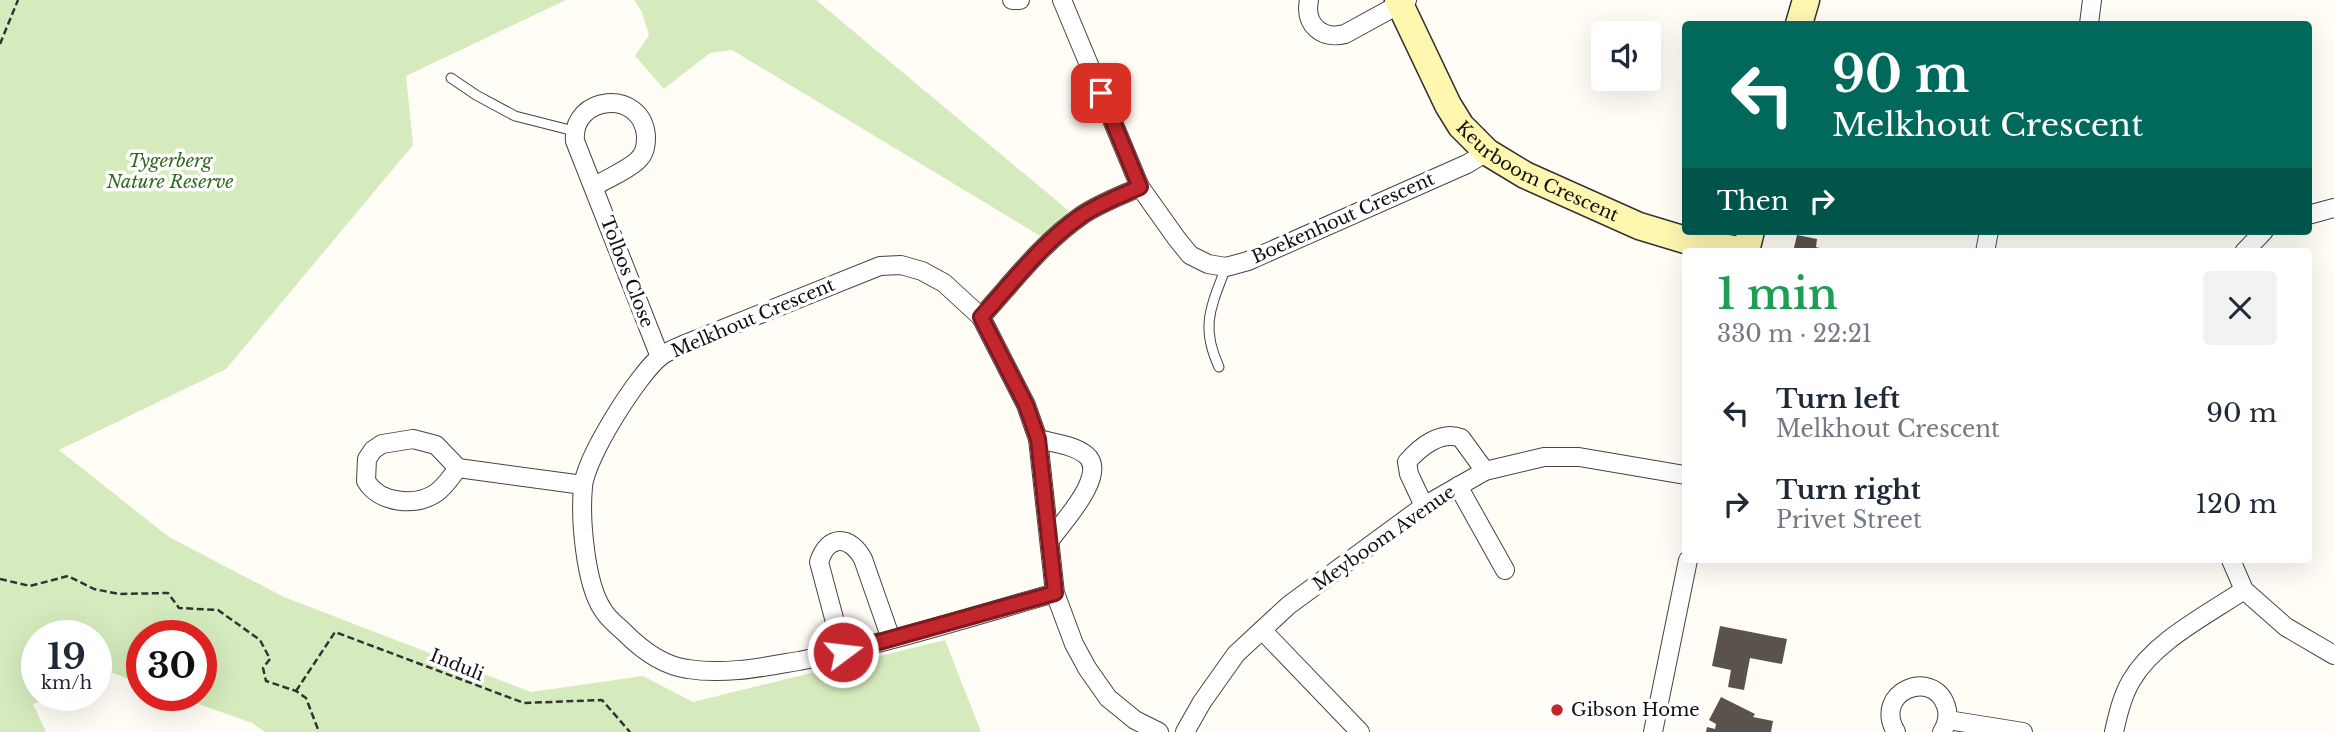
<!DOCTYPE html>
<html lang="en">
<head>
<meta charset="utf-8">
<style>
	body { margin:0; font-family:"Libre Baskerville",serif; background:#f2f2f3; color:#1f2937; height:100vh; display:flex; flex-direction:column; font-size:26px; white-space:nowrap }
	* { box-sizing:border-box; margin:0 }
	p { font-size:23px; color:#747a83 }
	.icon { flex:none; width:38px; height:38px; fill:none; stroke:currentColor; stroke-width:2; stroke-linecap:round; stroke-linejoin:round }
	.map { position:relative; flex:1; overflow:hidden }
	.panel { position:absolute; left:1682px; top:248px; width:630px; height:315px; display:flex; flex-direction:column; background:#fff; border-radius:7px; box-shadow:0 7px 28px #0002 }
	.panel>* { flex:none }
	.hud { position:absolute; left:1682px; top:21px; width:630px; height:214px; border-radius:7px; box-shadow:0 7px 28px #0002; background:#00695c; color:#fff; overflow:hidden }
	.fabs { position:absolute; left:1591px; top:21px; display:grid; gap:14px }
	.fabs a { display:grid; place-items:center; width:70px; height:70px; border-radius:7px; background:#fff; box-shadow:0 7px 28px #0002; font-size:35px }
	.speed { position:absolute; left:21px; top:620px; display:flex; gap:14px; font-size:35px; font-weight:700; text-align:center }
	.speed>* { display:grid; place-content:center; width:91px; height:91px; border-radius:50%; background:#fff; box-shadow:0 7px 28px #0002; line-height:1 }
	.speed small { font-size:18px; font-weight:400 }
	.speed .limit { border:10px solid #d22; background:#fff; color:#111 }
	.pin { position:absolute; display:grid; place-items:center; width:60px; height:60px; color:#fff; margin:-30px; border-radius:14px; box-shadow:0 4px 10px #0006 }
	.me { position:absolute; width:77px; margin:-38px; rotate:75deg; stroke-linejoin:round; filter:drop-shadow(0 0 5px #0008) }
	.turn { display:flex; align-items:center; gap:24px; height:147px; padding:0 35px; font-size:32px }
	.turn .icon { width:91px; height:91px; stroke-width:2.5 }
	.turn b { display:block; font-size:49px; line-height:60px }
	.then { display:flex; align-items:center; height:66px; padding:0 35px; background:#0003; gap:14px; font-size:26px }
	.round { display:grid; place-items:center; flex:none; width:74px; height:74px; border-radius:7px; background:#f2f2f3 }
	.headline { display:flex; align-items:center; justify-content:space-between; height:119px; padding:0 35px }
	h1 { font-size:42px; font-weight:600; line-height:52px; color:#1e9e55 }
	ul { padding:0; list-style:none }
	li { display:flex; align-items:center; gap:21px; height:91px; padding:0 35px }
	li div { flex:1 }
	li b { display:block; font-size:26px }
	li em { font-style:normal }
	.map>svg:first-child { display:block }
	.green { fill:#d5ebbd }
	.building { fill:#5a524d }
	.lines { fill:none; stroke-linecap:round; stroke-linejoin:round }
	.lane-casing { stroke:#444; stroke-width:11 }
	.street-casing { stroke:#444; stroke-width:20 }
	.secondary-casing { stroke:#333; stroke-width:29 }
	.path { stroke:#333; stroke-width:2.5; stroke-dasharray:7 3.5; stroke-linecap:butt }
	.lane { stroke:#fff; stroke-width:9 }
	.street { stroke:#fff; stroke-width:18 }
	.secondary { stroke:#fff6b0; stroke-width:26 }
	.route-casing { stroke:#7f191e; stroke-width:18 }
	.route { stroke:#c4262e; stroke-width:12 }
	.poi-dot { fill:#c4262e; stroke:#fff; stroke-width:2.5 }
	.labels { text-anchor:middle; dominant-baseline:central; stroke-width:7; stroke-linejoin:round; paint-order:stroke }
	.park-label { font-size:18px; font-style:italic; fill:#2f6b1f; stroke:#fff }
	.street-label { font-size:18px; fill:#111; stroke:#fff }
	.poi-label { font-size:18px; fill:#111; stroke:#fff; text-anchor:start }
</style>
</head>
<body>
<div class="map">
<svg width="2334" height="732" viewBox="0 0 2334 732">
	<rect width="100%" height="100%" fill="#fffdf5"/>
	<g class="green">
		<polygon points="0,0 566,0 406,76 413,145 226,369 59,450 169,537 284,597 531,692 643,676 693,702 945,640 981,732 265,732 252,723 173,695 201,695 201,635 142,635 142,684 113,673 96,680 96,635 37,635 37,695 57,695 33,704 46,732 0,732"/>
		<polygon points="634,0 816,0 1069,211 1042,237 732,50 710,53 664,89 635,56 649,35 642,12"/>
	</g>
	<g class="building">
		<polygon points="1797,235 1817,239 1816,247 1834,252 1793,252"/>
		<polygon points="1720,626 1787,639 1782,664 1750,658 1744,690 1728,687 1731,670 1712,666"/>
		<polygon points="1721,697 1755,714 1753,717 1773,721 1771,732 1706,732 1707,727 1715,729 1716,724 1709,720"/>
	</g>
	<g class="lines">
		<defs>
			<g id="lane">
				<polyline points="451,78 476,95 515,116 574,131"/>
				<path d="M1219 367C1200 326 1211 307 1226 267"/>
			</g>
			<g id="street">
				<polyline points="1012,0 1020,0"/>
				<polyline points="1062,0 1140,187 1177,239 1190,255 1208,264 1226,267 1248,261 1467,164 1487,152"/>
				<path d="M1309 0C1304 25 1322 40 1345 34L1407 0"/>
				<polyline points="2089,24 2092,0"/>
				<path d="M595 186C608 178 626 171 637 161 645 154 646 146 646 136 642 88 571 95 575 141L660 357"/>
				<polyline points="2308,215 2334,208"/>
				<polyline points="1985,252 1989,231"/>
				<polyline points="2244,252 2264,231"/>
				<path d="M981 317C1013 282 1042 243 1081 216 1098 204 1120 196 1140 187"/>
				<path d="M1038 439C1053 443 1074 445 1086 455 1109 474 1062 523 1050 540"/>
				<path d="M458 468C451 477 445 487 436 493 415 507 379 503 366 481L367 459 373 450 382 444 413 439 436 445 458 468 583 485"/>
				<polyline points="1458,486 1505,570"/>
				<path d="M1424 506 1409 474 1407 462C1420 447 1441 430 1461 438L1485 471"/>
				<polyline points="2231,560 2244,590 2286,627 2334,655"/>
				<path d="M1055 593C970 617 885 644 799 661 763 667 725 675 688 669 664 666 642 650 625 633 618 626 608 619 603 610 585 584 580 518 583 487 585 458 638 374 661 356 668 351 677 348 685 344L880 266 901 265 922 271 944 283 981 317 1026 405 1038 439 1055 593 1074 644 1087 668 1108 698 1135 720 1159 732"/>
				<polyline points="1262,630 1360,732"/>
				<path d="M843 652 819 562C828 534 850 535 863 559L891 639"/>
				<polyline points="1948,720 2023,732"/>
				<polyline points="1185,732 1202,702 1236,654 1289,605 1424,506 1485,471 1544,457 1579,457 1685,475"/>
				<polyline points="1653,732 1688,560"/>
				<path d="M1896 732C1872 692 1933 667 1946 706 1949 715 1947 724 1942 732"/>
				<path d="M2114 732C2118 714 2122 697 2131 681 2154 641 2207 615 2244 590"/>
			</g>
			<g id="secondary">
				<path id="s1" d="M1398 0 1448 105 1461 126 1487 152 1525 175 1639 226 1692 242 1746 251 1751 231"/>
				<polyline points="1799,24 1806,0"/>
			</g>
		</defs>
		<use href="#lane" class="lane-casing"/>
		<use href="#street" class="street-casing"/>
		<use href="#secondary" class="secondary-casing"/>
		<g class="path">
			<polyline points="0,44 18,0"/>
			<polyline points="0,579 30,586 68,576 94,589 119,594 168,593 179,608 218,610 260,640 270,659 263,668 266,681 296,691 306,698 319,732"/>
			<polyline points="296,691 335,632 524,703 602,700 630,732"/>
		</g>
		<use href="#lane" class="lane"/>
		<use href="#street" class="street"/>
		<use href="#secondary" class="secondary"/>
	</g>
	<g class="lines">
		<defs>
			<path id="route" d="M843 652 1055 593 1038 439 1026 405 981 317C1013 282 1042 243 1081 216 1098 204 1120 196 1140 187L1101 93"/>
		</defs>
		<use href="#route" class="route-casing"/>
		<use href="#route" class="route"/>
	</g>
	<circle class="poi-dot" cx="1557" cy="710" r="7"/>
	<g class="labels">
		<g class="park-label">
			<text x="170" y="161">Tygerberg<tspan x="170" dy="21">Nature Reserve</tspan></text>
		</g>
		<g class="street-label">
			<text stroke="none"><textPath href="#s1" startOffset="231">Keurboom Crescent</textPath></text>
			<text transform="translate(1343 218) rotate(-24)">Boekenhout Crescent</text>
			<text transform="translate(627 272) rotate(69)">Tolbos Close</text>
			<text transform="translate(753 318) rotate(-23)">Melkhout Crescent</text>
			<text transform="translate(1384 538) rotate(-35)">Meyboom Avenue</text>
			<text transform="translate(457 665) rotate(22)">Induli</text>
		</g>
		<g class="poi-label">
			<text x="1571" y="710">Gibson Home</text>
		</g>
	</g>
</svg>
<div class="fabs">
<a><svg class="icon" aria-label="sound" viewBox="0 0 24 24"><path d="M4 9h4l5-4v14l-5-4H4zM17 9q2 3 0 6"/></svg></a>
</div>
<div class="speed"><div>19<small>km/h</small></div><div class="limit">30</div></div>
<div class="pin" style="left:1101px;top:93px;background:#d93025"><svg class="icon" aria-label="arrive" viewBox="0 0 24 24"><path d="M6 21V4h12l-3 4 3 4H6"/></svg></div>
<svg class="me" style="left:843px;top:652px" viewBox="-20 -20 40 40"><circle r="17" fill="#c4262e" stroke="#fff" stroke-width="3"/><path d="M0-11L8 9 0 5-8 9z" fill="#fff"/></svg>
<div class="hud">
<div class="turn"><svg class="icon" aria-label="left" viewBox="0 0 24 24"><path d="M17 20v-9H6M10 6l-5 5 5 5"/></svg><div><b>90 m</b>Melkhout Crescent</div></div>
<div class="then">Then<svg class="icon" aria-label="right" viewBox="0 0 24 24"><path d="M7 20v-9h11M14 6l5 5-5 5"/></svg></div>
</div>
<section class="panel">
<div class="headline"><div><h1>1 min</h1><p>330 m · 22:21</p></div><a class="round"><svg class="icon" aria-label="close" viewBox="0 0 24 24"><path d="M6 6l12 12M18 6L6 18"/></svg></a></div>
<ul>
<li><svg class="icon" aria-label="left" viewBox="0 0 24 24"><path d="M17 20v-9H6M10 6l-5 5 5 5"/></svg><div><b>Turn left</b><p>Melkhout Crescent</p></div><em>90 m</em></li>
<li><svg class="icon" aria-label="right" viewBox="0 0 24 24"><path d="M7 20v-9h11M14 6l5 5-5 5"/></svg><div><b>Turn right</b><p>Privet Street</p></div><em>120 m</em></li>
</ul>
</section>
</div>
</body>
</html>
